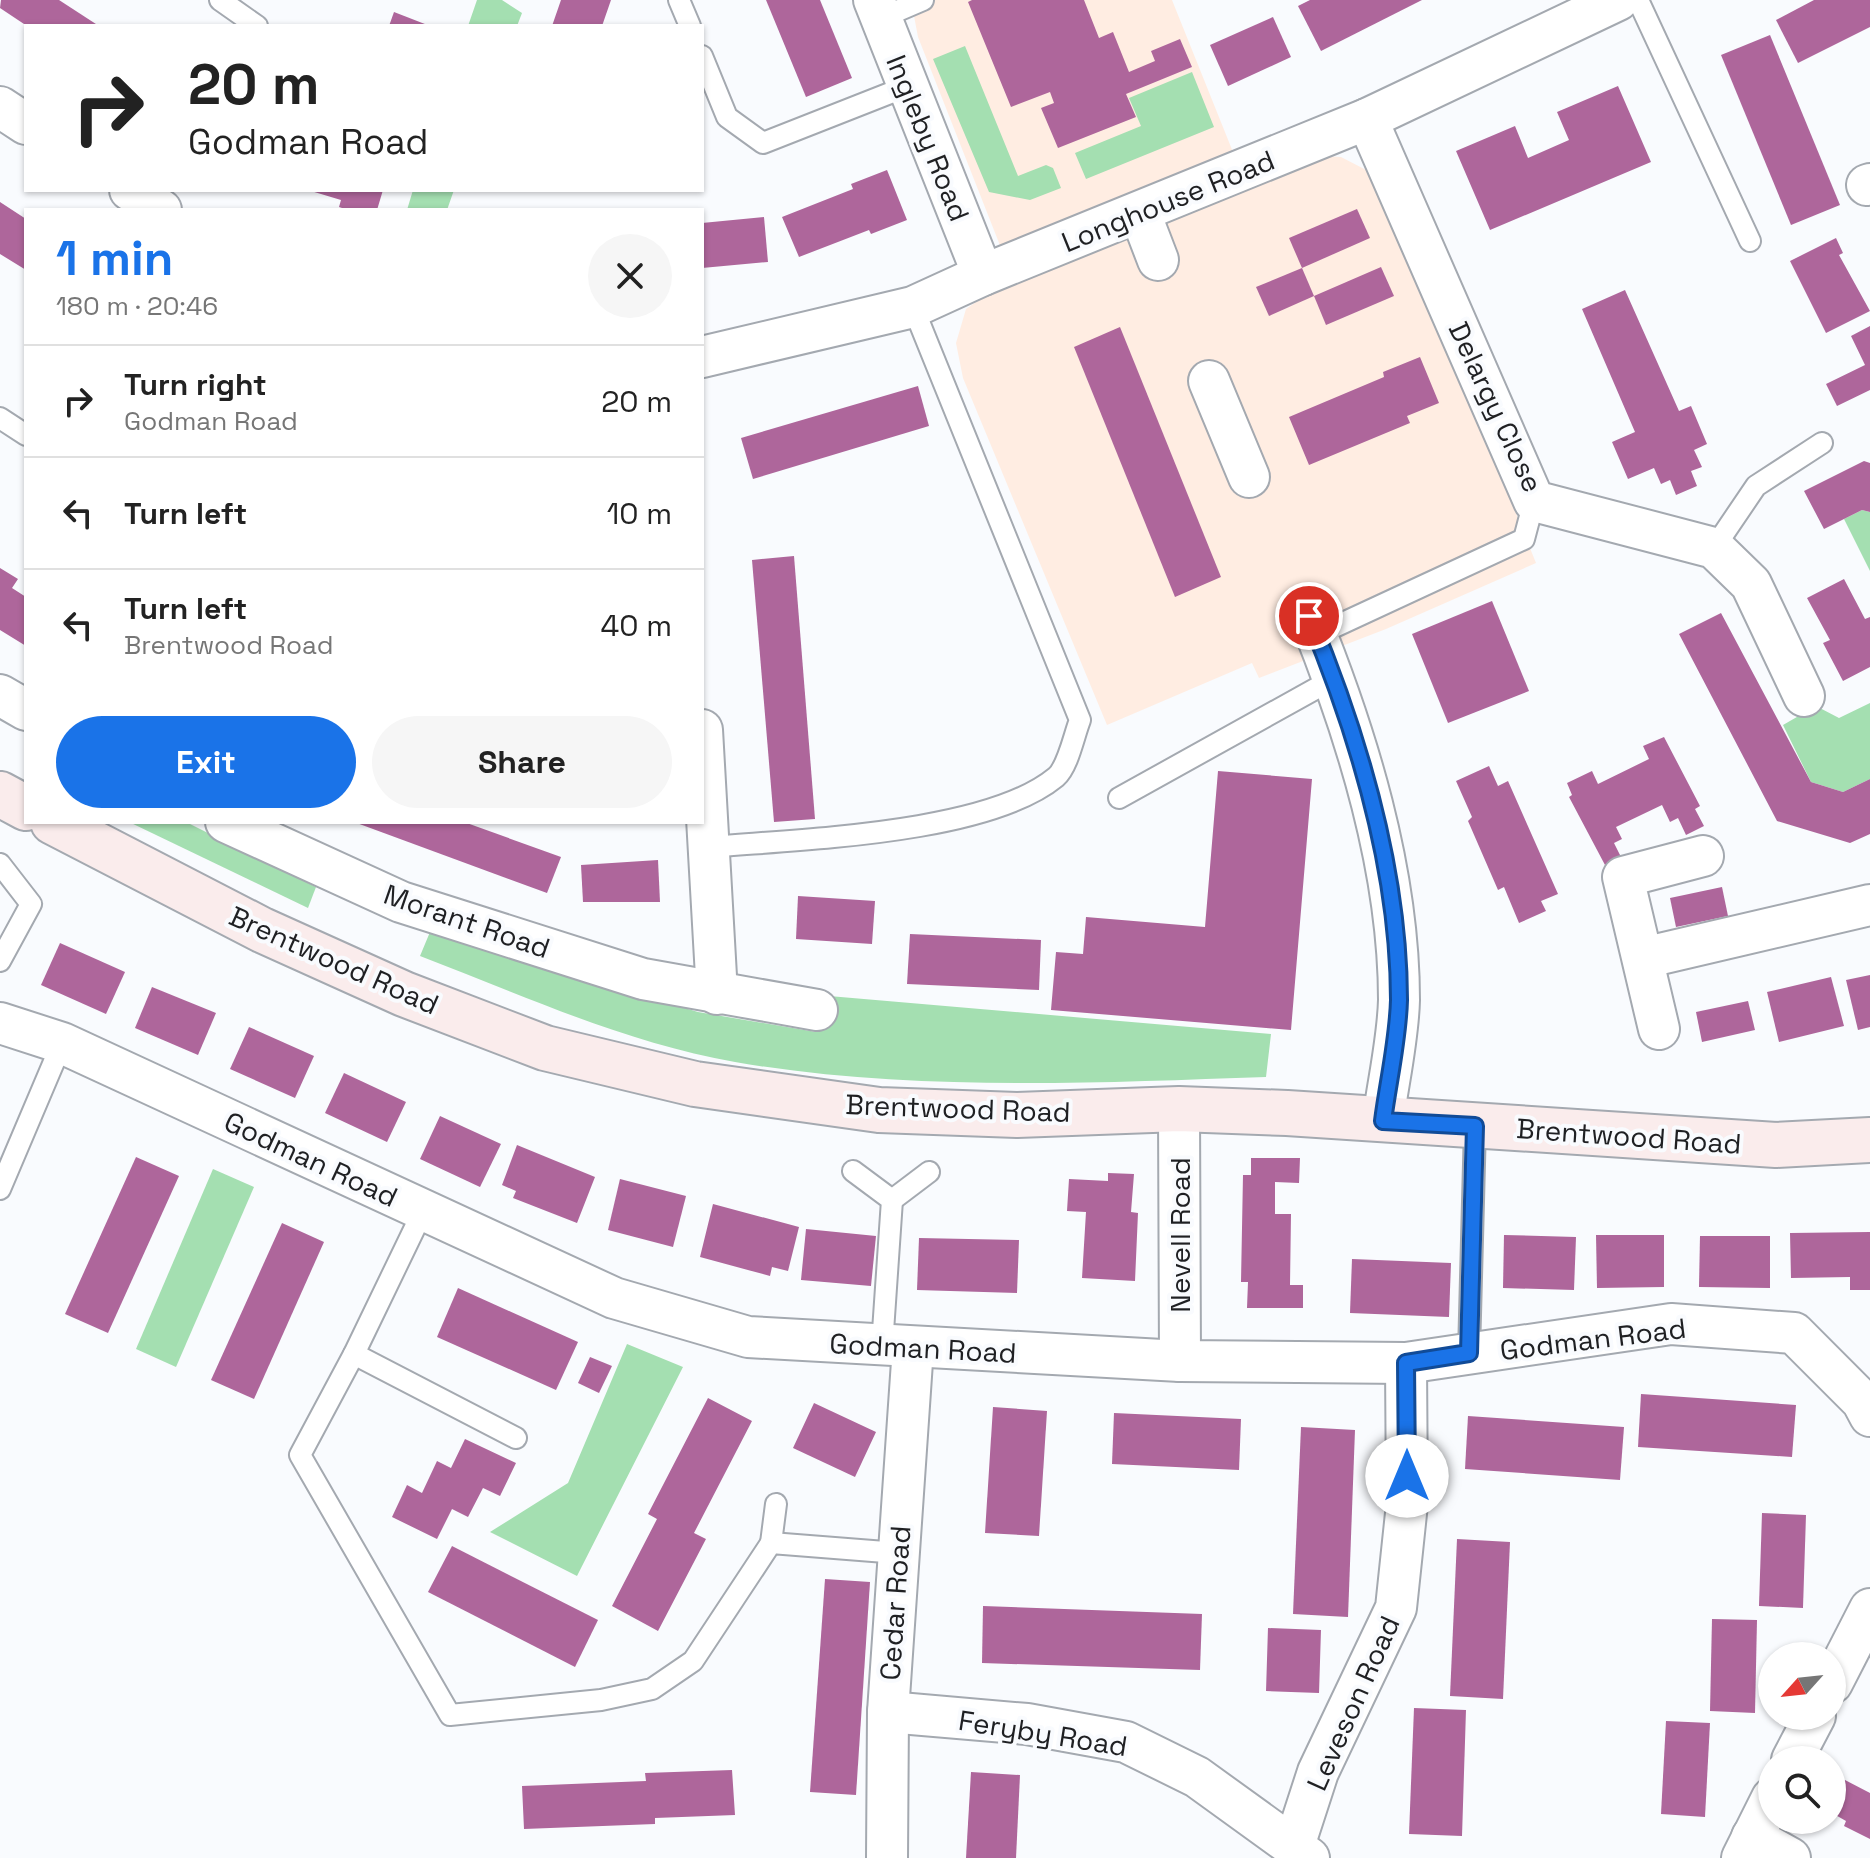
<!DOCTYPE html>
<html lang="en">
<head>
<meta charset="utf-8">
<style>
	body { margin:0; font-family:"Space Grotesk",sans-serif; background:#f6f6f6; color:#222; height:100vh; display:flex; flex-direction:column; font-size:30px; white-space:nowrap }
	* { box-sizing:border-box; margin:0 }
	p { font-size:26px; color:#767676 }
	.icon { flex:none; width:44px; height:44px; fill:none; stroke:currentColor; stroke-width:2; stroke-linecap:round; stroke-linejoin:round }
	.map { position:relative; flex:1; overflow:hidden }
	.sheet { position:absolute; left:24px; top:208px; width:680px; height:616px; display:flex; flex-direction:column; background:#fff; border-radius:0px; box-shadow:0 2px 6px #0004 }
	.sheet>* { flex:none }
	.banner { position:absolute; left:24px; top:24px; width:680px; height:168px; border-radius:0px; box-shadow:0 2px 6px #0004; background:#fff; color:#222; overflow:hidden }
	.needle { width:52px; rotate:243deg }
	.buttons { position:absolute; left:1758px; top:1642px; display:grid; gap:16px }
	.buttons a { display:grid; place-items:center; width:88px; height:88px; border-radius:50%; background:#fff; box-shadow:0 2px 6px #0004; font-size:40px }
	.pin { position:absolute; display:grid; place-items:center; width:68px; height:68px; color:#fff; margin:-34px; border:4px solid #fff; border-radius:50%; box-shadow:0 2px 8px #0007 }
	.me { position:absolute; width:88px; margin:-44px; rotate:0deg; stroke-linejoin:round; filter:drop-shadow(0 0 6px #0008) }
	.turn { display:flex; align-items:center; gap:28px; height:168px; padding:0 32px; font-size:36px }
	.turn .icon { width:104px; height:104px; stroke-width:2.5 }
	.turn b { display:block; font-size:56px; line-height:68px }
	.round { display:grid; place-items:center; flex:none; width:84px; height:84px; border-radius:42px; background:#f6f6f6 }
	.overview { display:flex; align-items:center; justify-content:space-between; height:136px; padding:0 32px }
	h1 { font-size:48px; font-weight:700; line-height:60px; color:#1a73e8 }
	.primary-button { display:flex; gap:16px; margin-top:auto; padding:16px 32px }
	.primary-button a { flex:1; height:92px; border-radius:48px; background:#1a73e8; color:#fff; font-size:32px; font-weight:700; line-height:92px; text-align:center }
	.primary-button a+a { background:#f6f6f6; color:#222 }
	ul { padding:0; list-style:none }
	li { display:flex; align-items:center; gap:24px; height:112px; padding:0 32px; border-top:2px solid #e0e0e0 }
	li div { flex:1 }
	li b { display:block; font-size:30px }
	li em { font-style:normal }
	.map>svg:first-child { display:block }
	.commercial { fill:#ffede2 }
	.green { fill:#a4dfb1 }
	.building { fill:#ae669b }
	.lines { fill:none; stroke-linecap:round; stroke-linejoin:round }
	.lane-casing { stroke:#a4a9b0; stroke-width:24 }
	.street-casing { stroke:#a4a9b0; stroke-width:44 }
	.secondary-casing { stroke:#a4a9b0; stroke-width:48 }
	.lane { stroke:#fff; stroke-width:20 }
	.street { stroke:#fff; stroke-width:40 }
	.secondary { stroke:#faecec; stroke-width:44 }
	.route-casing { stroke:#114b97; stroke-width:20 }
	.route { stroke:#1a73e8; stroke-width:14 }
	.labels { text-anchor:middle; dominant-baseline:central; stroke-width:8; stroke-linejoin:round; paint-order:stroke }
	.street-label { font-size:28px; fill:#1f2023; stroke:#f9fbfe }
</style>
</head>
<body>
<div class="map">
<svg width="1870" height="1858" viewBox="0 0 1870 1858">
	<rect width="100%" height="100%" fill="#f9fbfe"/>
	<polygon class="commercial" points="911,0 1172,0 1247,187 1321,156 1341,157 1372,173 1433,307 1536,563 1386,629 1259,678 1252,663 1107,725 963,378 956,343 966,309 993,290 1014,281 918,37"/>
	<g class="green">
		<polygon points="477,0 502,0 522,13 517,26 468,26"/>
		<polygon points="965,46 1018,176 1046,165 1053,168 1061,188 1030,200 989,192 933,59"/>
		<polygon points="1192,72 1214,127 1086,179 1075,153 1141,126 1129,98"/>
		<polygon points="413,190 454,190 447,210 407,210"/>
		<polygon points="1862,510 1870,512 1870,571 1844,519"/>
		<polygon points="1870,703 1870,779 1843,792 1811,782 1783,725 1816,706 1839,718"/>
		<polygon points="129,822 186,822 316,887 308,908"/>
		<path d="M430 932 698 1012 816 1032 829 996 1271 1034 1266 1077C1090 1083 909 1092 735 1062 626 1043 522 995 420 956Z"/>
		<polygon points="213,1169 254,1187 176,1367 136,1349"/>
		<polygon points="627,1344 683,1367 577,1576 490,1532 568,1483"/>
	</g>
	<g class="building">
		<polygon points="1,0 59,0 99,26 27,26 0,8"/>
		<polygon points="561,0 611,0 602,26 552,26"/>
		<polygon points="766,0 820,0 852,78 806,97"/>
		<polygon points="972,0 1084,0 1099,38 1113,32 1129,72 1155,61 1151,51 1180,39 1192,67 1126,94 1136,117 1058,148 1041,108 1054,103 1050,92 1011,107 968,2"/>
		<polygon points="1310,0 1422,0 1321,51 1298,6"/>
		<polygon points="1814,0 1870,0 1870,27 1798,63 1776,20"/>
		<polygon points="394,12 430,26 389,26"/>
		<polygon points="1273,17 1291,57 1228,86 1210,45"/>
		<polygon points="1770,35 1840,205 1791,225 1721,55"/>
		<polygon points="1618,86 1651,162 1490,230 1456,151 1515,126 1528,158 1569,140 1557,112"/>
		<polygon points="887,170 907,220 871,234 869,230 799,257 782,217 853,189 851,184"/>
		<polygon points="383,190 377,210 348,210 339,207 341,200 311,191"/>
		<polygon points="0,202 26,219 26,270 0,254"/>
		<polygon points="1357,209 1370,238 1302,268 1289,238"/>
		<polygon points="764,217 768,262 702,268 702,223"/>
		<polygon points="1836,238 1843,253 1839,255 1870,311 1826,333 1790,261"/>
		<polygon points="1381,267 1394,296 1326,325 1314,296"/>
		<polygon points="1302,268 1314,296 1269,316 1256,287"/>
		<polygon points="1625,290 1679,411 1691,406 1707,444 1694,450 1702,467 1691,471 1697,486 1676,495 1670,480 1661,484 1654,468 1628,479 1612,442 1635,432 1582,309"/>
		<polygon points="1870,326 1870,390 1837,406 1826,384 1865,365 1851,336"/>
		<polygon points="1120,327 1221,577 1175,597 1074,347"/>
		<polygon points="1420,357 1439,403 1407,416 1410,423 1309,465 1289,417 1384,377 1383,372"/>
		<polygon points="918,386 929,426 753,479 741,438"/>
		<polygon points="1864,461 1870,463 1870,512 1862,510 1824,529 1804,491"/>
		<polygon points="794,556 815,819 774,822 752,560"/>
		<polygon points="0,568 18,579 12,588 26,597 26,646 0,630"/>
		<polygon points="1844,579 1865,619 1870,617 1870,667 1843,681 1823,643 1830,640 1807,598"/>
		<polygon points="1492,601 1529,691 1448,723 1412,634"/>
		<polygon points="1721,613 1811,782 1843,792 1870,779 1870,834 1850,843 1777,821 1679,634"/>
		<polygon points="1664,737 1700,806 1695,809 1704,826 1686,835 1678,818 1670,822 1662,805 1616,827 1622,839 1614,843 1621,857 1605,865 1569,797 1572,795 1567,783 1592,771 1598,784 1649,759 1643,746"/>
		<polygon points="1489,766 1498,786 1508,781 1558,894 1541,901 1546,911 1519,923 1504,887 1498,890 1468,821 1472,817 1456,781"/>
		<polygon points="1218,771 1312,779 1291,1030 1051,1010 1056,952 1083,954 1086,917 1205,927"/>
		<polygon points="354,822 464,822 561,857 547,893"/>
		<polygon points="658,860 660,902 583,902 581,865"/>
		<polygon points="1722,887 1728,916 1676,927 1670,898"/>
		<polygon points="798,896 875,901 872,944 796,939"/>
		<polygon points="910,934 1041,940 1039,990 907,984"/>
		<polygon points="60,943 125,972 106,1014 41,985"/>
		<polygon points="1870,975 1870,1027 1858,1030 1846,980"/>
		<polygon points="1831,977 1844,1026 1779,1042 1767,992"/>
		<polygon points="152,987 216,1013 198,1055 135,1028"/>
		<polygon points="1748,1001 1755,1030 1702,1042 1696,1012"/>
		<polygon points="249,1027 314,1056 295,1098 230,1069"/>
		<polygon points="344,1073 406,1102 387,1142 325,1113"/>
		<polygon points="440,1116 501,1144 480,1187 420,1159"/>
		<polygon points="517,1145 595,1177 577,1223 513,1198 516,1191 502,1185"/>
		<polygon points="136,1157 179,1176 108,1333 65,1314"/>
		<polygon points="1251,1158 1300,1158 1299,1183 1275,1182 1275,1214 1291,1214 1290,1285 1303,1285 1303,1308 1247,1308 1248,1282 1241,1282 1243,1175 1251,1175"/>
		<polygon points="1108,1173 1134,1174 1131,1212 1138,1213 1135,1281 1082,1278 1086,1212 1067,1211 1069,1179 1108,1181"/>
		<polygon points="620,1179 686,1196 673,1247 608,1230"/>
		<polygon points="713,1204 799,1227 788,1271 772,1267 770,1276 700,1257"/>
		<polygon points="282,1223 324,1242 254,1399 211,1380"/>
		<polygon points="806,1229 876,1236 871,1286 801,1280"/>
		<polygon points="1870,1232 1870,1290 1850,1290 1850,1277 1791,1278 1790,1233"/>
		<polygon points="1504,1235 1576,1237 1574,1290 1503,1288"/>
		<polygon points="1596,1235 1664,1235 1664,1287 1597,1288"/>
		<polygon points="1700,1236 1770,1236 1770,1288 1699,1287"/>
		<polygon points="919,1238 1019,1240 1017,1293 917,1290"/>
		<polygon points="1352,1259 1451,1263 1449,1317 1350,1313"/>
		<polygon points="458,1288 578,1342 556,1390 437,1337"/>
		<polygon points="590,1357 612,1366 599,1393 578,1383"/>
		<polygon points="1641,1394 1796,1405 1792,1457 1638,1447"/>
		<polygon points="708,1398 752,1421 694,1533 706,1539 658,1631 612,1606 657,1519 648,1514"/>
		<polygon points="814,1403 876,1432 855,1477 793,1448"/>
		<polygon points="993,1407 1047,1411 1039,1536 985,1533"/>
		<polygon points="1114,1413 1241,1419 1239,1470 1112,1464"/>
		<polygon points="1468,1416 1624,1427 1620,1480 1465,1469"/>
		<polygon points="1301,1427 1355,1430 1348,1617 1293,1614"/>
		<polygon points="465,1439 516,1463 500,1496 483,1488 468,1517 452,1509 437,1539 392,1517 407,1485 422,1493 437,1461 451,1468"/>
		<polygon points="1762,1513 1806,1515 1803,1608 1759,1606"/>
		<polygon points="1457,1539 1510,1542 1503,1699 1450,1696"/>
		<polygon points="452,1546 598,1620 575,1667 428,1592"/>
		<polygon points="825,1579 870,1582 856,1795 810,1792"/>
		<polygon points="983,1606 1202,1614 1200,1670 982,1663"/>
		<polygon points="1712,1619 1757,1620 1755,1713 1710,1711"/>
		<polygon points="1268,1628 1321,1630 1319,1693 1266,1691"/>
		<polygon points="1414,1708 1466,1710 1462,1836 1409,1834"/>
		<polygon points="1666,1721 1710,1723 1705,1817 1661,1814"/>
		<polygon points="732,1770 735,1815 655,1818 655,1824 524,1829 522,1786 646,1781 645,1773"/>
		<polygon points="971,1772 1020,1775 1016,1858 966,1858"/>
		<polygon points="1845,1780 1870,1793 1870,1839 1844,1826 1846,1821 1832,1813 1832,1805"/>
	</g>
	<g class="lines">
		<defs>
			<g id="lane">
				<polyline points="220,0 257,26"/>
				<polyline points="679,0 690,26"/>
				<polyline points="1638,0 1750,241"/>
				<polyline points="881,18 923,0"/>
				<polyline points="702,56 727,117 763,143 908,86"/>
				<polyline points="0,418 26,435"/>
				<polyline points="1714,548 1756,486 1822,443"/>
				<polyline points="1317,635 1524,539 1534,501"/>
				<polyline points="1119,798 1335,678"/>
				<path d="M710 847C801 839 987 834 1056 777 1068 767 1074 735 1080 720L913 307"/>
				<polyline points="0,864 31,904 0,961"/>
				<polyline points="853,1171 892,1200 882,1346"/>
				<polyline points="0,1189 62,1043"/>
				<polyline points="892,1200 929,1172"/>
				<polyline points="423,1211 354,1354 300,1455 450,1715 601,1700 652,1689 693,1661 771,1543 898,1553"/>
				<polyline points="1469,1353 1475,1126"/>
				<polyline points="354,1354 516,1438"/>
				<polyline points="771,1543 776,1504"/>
			</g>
			<g id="street">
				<polyline points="874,0 983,275"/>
				<polyline points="0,107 26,124"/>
				<polyline points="1367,119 1534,501 1714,548 1751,584 1804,696"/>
				<polyline points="1867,185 1870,184"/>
				<polyline points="130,190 161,210"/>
				<polyline points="1140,213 1158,260"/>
				<polyline points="702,357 913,307 983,275 1367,119 1618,0"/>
				<polyline points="1209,381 1249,477"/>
				<path d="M1309 616C1357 735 1399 870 1399 1000 1398 1040 1388 1082 1383 1121"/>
				<polyline points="0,695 26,710"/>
				<polyline points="702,730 717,994"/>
				<polyline points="226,822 401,902 643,979 817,1010"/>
				<polyline points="1643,958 1870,905"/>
				<polyline points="0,1023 62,1043 614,1298 748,1337 1180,1361 1406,1363 1671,1324 1794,1333 1862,1401 1870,1416"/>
				<polyline points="1659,1029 1623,877 1703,856"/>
				<polyline points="1179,1109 1180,1361"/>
				<polyline points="1832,1683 1870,1609"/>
				<polyline points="888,1712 1027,1724 1126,1742 1197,1777 1309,1858"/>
				<polyline points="1792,1760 1815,1716"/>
				<polyline points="1752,1837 1790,1858"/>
				<polyline points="1293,1849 1318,1772 1396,1608 1407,1504 1406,1363"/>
				<polyline points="887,1858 888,1712 913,1347"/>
				<polyline points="1742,1858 1772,1798"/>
			</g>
			<g id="secondary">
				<polyline points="0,794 26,808"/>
				<polyline points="53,822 262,930 404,994 545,1048 695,1084 879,1110 1017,1115 1179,1109 1287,1113 1776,1145 1870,1140"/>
			</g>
		</defs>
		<use href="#lane" class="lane-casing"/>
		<use href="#street" class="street-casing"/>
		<use href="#secondary" class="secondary-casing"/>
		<use href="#lane" class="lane"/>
		<use href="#street" class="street"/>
		<use href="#secondary" class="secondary"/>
	</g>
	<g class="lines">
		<defs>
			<path id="route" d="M1309 616C1358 734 1399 871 1399 1000 1398 1040 1388 1082 1383 1121L1475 1126 1469 1353 1406 1363 1407 1476"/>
		</defs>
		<use href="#route" class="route-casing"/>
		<use href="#route" class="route"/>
	</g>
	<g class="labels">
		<g class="street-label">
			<text transform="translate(928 138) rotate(68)">Ingleby Road</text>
			<text transform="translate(1168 201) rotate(-22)">Longhouse Road</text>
			<text transform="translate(1496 407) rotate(65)">Delargy Close</text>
			<text transform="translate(467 921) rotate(19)">Morant Road</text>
			<text transform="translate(334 960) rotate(24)">Brentwood Road</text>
			<text transform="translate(958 1108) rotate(2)">Brentwood Road</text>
			<text transform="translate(1629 1136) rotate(4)">Brentwood Road</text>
			<text transform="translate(311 1159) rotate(25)">Godman Road</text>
			<text transform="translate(1180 1235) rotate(-90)">Nevell Road</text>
			<text transform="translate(1593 1339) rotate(-7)">Godman Road</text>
			<text transform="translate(923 1348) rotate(3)">Godman Road</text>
			<text transform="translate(895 1603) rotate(-86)">Cedar Road</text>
			<text transform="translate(1353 1703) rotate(-66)">Leveson Road</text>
			<text transform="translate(1043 1733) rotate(9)">Feryby Road</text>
		</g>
	</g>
</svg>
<div class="buttons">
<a><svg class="needle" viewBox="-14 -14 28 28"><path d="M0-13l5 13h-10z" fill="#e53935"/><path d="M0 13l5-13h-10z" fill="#767676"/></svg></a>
<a><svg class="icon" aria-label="search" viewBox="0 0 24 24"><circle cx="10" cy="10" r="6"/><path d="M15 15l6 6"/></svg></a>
</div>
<div class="pin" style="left:1309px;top:616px;background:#d93025"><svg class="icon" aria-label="arrive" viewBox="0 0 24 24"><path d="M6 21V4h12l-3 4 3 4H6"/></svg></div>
<svg class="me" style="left:1407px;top:1476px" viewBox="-20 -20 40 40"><circle r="19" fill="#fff"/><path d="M0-13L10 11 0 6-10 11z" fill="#1a73e8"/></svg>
<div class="banner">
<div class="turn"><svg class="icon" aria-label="right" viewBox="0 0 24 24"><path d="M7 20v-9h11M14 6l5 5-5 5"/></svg><div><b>20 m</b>Godman Road</div></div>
</div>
<section class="sheet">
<div class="overview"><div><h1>1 min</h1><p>180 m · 20:46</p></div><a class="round"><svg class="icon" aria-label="close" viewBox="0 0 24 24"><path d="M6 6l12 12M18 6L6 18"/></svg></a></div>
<ul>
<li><svg class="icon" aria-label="right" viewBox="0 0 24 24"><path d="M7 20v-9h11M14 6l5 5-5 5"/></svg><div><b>Turn right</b><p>Godman Road</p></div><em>20 m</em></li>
<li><svg class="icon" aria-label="left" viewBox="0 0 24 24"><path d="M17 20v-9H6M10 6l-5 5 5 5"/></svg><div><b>Turn left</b></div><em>10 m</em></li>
<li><svg class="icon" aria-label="left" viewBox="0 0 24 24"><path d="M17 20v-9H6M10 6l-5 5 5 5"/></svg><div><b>Turn left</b><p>Brentwood Road</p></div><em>40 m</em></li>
</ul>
<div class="primary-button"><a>Exit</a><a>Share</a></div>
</section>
</div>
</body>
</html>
